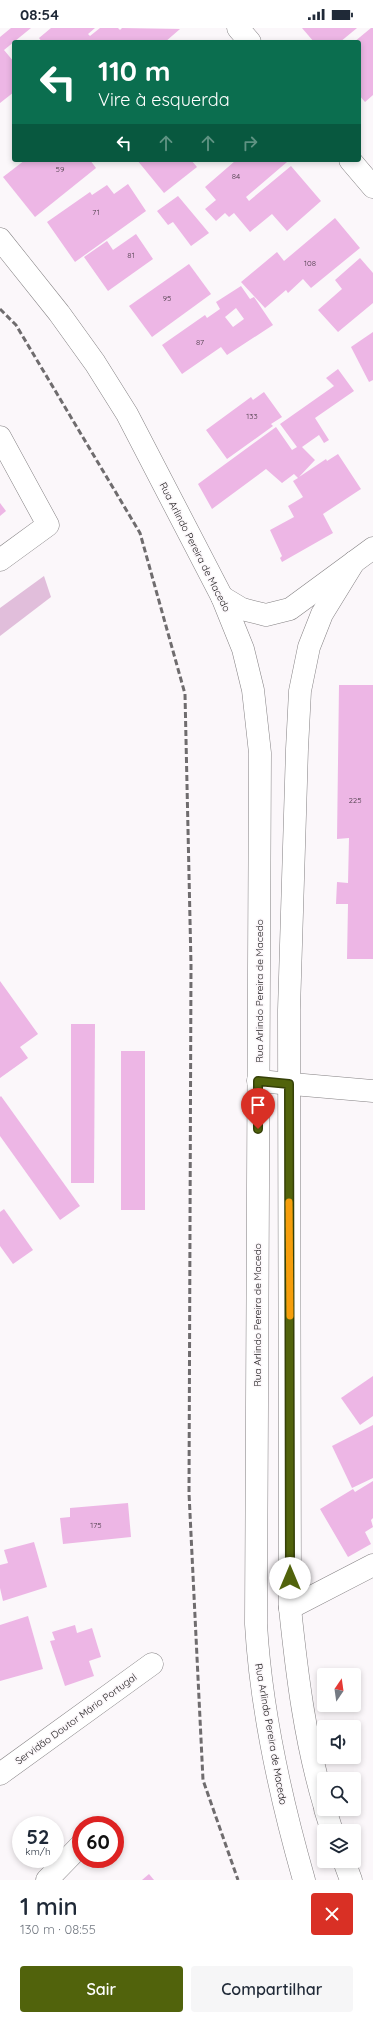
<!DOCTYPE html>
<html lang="pt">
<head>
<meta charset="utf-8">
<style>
	body { margin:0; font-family:Quicksand,sans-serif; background:#f6f6f7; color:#1f2937; height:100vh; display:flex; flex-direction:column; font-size:15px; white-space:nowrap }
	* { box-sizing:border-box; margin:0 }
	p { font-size:13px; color:#747a83 }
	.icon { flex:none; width:22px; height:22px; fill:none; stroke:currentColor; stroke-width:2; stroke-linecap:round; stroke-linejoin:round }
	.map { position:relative; height:1852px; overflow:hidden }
	.drawer { display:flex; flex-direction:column; background:#fff; flex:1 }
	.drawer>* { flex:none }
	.guide { position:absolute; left:12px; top:12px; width:349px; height:122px; border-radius:4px; box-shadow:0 2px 6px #0003; background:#0b6e4f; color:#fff; overflow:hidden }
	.needle { width:26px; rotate:13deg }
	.fabs { position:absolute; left:317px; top:1640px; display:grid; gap:8px }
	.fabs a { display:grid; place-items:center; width:44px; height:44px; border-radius:4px; background:#fff; box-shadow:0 2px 6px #0003; font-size:20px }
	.speed { position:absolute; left:12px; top:1788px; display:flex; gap:8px; font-size:20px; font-weight:700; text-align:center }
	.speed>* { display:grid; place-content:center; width:52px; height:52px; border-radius:50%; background:#fff; box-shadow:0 2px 6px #0003; line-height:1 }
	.speed small { font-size:10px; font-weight:400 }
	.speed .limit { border:6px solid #d22; background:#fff; color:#111 }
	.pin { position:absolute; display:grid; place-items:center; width:34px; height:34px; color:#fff; margin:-41px -17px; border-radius:50% 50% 50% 0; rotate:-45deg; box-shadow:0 0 4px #0007 }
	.pin .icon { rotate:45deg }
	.me { position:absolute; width:44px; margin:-22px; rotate:0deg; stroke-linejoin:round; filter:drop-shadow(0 0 3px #0008) }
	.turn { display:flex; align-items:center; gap:14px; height:84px; padding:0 20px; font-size:18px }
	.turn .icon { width:52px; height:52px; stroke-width:2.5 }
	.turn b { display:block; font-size:28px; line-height:34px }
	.lanes { display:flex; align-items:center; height:38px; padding:0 20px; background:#0003; justify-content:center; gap:20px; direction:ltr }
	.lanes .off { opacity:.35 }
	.round { display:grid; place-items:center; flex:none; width:42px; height:42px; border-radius:4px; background:#f6f6f7 }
	.overview { display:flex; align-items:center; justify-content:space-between; height:68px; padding:0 20px }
	h1 { font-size:24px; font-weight:600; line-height:30px }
	.cta { display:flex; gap:8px; margin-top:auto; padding:8px 20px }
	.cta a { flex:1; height:46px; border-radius:4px; background:#51630c; color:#fff; font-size:16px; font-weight:600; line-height:46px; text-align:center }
	.cta a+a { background:#f6f6f7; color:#1f2937 }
	.status { display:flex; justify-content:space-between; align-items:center; height:28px; padding:0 20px; background:#fff; direction:ltr }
	.status svg { height:11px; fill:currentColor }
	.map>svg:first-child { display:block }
	.green { fill:#e1bedb }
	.building { fill:#edb6e5; fill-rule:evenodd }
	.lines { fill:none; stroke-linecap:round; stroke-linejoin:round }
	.minor-casing { stroke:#848183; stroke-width:23 }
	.major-casing { stroke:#848183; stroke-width:23 }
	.minor { stroke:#fff; stroke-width:22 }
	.major { stroke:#fff; stroke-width:22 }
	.rail { stroke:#6f6c6e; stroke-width:3; stroke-dasharray:6 3; stroke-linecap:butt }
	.route-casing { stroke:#354008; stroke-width:10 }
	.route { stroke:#51630c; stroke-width:7 }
	.slow { stroke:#f59e0b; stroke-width:7 }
	.labels { text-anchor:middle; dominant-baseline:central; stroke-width:3; stroke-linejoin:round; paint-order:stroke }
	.number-label { font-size:8px; fill:#4d3e4a }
	.street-label { font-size:10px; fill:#181617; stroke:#fbf7fa }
</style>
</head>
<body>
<div class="status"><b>08:54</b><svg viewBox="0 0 49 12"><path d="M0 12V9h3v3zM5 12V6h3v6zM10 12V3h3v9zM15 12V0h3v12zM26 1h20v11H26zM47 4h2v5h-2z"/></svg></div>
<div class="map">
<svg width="373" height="1852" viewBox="0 0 373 1852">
	<rect width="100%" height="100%" fill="#fbf7fa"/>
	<polygon class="green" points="44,548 51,569 0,608 0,580"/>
	<g class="building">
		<polygon points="11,0 31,0 4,22 14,34 14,64 0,75 0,9"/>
		<polygon points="51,0 95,0 88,6 90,8 100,0 118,0 120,2 122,0 180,1 165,14 42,14 39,10"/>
		<polygon points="302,0 357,0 340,14 314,14"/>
		<polygon points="371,0 373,0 373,67 365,74 359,67 359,14 354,14"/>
		<polygon points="25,132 90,132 96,140 35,189 3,149"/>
		<polygon points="137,132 191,132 197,139 164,165"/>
		<polygon points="234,132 285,132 287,134 246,169 249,173 291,138 321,173 287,203 272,186 250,204 234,185 229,189 225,185 216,193 205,181 216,172 205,159 235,133"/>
		<polygon points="128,156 146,183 75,234 47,194 90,164 92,167 107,157 114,166"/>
		<polygon points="178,168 209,205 191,218 173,194 168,197 157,183"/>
		<polygon points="335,190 360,220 311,260 303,251 288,265 286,262 265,280 241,254 277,224 284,233"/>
		<polygon points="136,206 153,231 108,263 84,229 107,213 113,222"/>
		<polygon points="360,230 373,245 373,275 338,304 318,282 342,261 335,252"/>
		<polygon points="189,236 211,266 152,309 129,278"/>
		<path d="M241 258 250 271 254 269 273 297 227 327 221 319 182 346 162 317 205 287 207 290 220 281 216 274ZM236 280 244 291 233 299 225 289Z"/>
		<polygon points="373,304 373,352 369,354 351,319"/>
		<polygon points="338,341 354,363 315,390 329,412 324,415 319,407 302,419 315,432 299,449 326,431 327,433 338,426 361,461 323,486 333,505 282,534 280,530 282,528 270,502 294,489 288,478 303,469 293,453 298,450 294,446 282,455 266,441 212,481 198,456 276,399 292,422 297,419 280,396 334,358 326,350"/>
		<polygon points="264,364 282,389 271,396 273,398 227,431 206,402 251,369 253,372"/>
		<polygon points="0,475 6,483 0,488"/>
		<polygon points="339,657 373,657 373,931 347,931 348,876 336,876 337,854 348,855 349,810 337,811"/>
		<polygon points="0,953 38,1006 20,1019 28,1030 0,1050"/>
		<polygon points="71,996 95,996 94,1155 71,1155"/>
		<rect x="121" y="1023" width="24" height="159"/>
		<polygon points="1,1068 80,1178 60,1192 0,1108 0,1069"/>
		<polygon points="4,1181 33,1222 13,1236 0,1218 0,1184"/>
		<polygon points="373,1348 373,1388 360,1397 341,1370"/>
		<polygon points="373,1397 373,1450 352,1460 332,1418"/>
		<polygon points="373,1453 373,1490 371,1492 373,1499 365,1504 371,1516 348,1529 320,1481 353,1461 355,1464"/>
		<polygon points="128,1475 131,1509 63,1516 60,1490 70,1489 70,1480"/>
		<polygon points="34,1514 47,1559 3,1573 0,1560 0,1537 8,1535 4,1522"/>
		<polygon points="28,1588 43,1641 0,1653 0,1597"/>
		<polygon points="75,1597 77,1605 92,1600 101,1629 89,1633 94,1648 65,1658 50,1613 55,1612 52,1604"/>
		<polygon points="149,1846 154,1852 142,1852"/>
	</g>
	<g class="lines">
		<defs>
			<g id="minor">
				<polyline points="238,0 250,14"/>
				<polyline points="350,132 373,159"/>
				<polyline points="0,409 48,497 0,532"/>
				<polyline points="258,1053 373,1063"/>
				<polyline points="290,1580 373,1537"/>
				<polyline points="0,1746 152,1636"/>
				<polyline points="47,1852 81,1817"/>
			</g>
			<g id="major">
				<path d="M0 211 59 285 95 335 127 386 222 569 243 621 253 662 260 725 256 1596C261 1683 280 1768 304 1852"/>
				<polyline points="222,569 242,581 266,587 290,581 373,520"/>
				<path d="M324 1776C305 1712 297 1647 290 1580L289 982 297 721 300 663 309 619 322 586 354 534"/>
				<polyline points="325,1781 332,1803"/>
				<polyline points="344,1833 351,1852"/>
			</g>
		</defs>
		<use href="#minor" class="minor-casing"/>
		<use href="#major" class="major-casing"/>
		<use href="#minor" class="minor"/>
		<use href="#major" class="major"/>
		<polyline class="rail" points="0,281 16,297 140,505 185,666 191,937 189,1465 203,1752 238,1852"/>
	</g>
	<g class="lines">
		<defs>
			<polyline id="route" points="258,1101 258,1053 289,1056 290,1550"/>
		</defs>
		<use href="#route" class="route-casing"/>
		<use href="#route" class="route"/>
		<polyline class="slow" points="289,1174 290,1288"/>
	</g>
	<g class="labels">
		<g class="number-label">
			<text x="60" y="141">59</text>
			<text x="236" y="148">84</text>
			<text x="96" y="184">71</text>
			<text x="131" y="227">81</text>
			<text x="310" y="235">108</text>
			<text x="167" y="270">95</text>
			<text x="200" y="314">87</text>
			<text x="252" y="388">133</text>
			<text x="355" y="772">225</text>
			<text x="96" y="1497">175</text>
		</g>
		<g class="street-label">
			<text transform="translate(195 519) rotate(63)">Rua Arlindo Pereira de Macedo</text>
			<text transform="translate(259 963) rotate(-90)">Rua Arlindo Pereira de Macedo</text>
			<text transform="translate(257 1287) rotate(-90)">Rua Arlindo Pereira de Macedo</text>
			<text transform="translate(76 1691) rotate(-36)">Servidão Doutor Mário Portugal</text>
			<text transform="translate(271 1706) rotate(80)">Rua Arlindo Pereira de Macedo</text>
		</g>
	</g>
</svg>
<div class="fabs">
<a><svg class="needle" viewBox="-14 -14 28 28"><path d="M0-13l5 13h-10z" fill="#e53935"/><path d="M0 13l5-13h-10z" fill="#747a83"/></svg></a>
<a><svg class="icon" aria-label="sound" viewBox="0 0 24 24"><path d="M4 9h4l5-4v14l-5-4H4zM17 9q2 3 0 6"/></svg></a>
<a><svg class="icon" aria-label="search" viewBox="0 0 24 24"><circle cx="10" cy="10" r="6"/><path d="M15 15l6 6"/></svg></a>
<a><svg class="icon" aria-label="layers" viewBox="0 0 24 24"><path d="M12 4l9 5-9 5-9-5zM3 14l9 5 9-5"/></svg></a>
</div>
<div class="speed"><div>52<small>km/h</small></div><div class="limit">60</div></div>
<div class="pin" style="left:258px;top:1101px;background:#d93025"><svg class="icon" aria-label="arrive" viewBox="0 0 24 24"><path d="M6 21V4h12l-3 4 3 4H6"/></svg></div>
<svg class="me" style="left:290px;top:1550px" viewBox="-20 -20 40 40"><circle r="19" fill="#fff"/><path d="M0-13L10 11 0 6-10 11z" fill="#51630c"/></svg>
<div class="guide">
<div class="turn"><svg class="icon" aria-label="left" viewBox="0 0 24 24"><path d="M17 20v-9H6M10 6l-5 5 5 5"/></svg><div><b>110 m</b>Vire à esquerda</div></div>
<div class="lanes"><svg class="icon" aria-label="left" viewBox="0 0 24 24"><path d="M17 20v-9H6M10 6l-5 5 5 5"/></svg><svg class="icon off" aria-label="ahead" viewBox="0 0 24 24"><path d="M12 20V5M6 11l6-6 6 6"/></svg><svg class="icon off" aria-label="ahead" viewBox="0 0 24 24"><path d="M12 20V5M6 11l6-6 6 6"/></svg><svg class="icon off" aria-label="right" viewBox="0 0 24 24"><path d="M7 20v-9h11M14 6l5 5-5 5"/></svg></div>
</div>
</div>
<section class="drawer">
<div class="overview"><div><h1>1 min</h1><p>130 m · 08:55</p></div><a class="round" style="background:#d93025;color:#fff"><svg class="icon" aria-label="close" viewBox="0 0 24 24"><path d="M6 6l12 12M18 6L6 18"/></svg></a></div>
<div class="cta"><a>Sair</a><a>Compartilhar</a></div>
</section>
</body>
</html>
